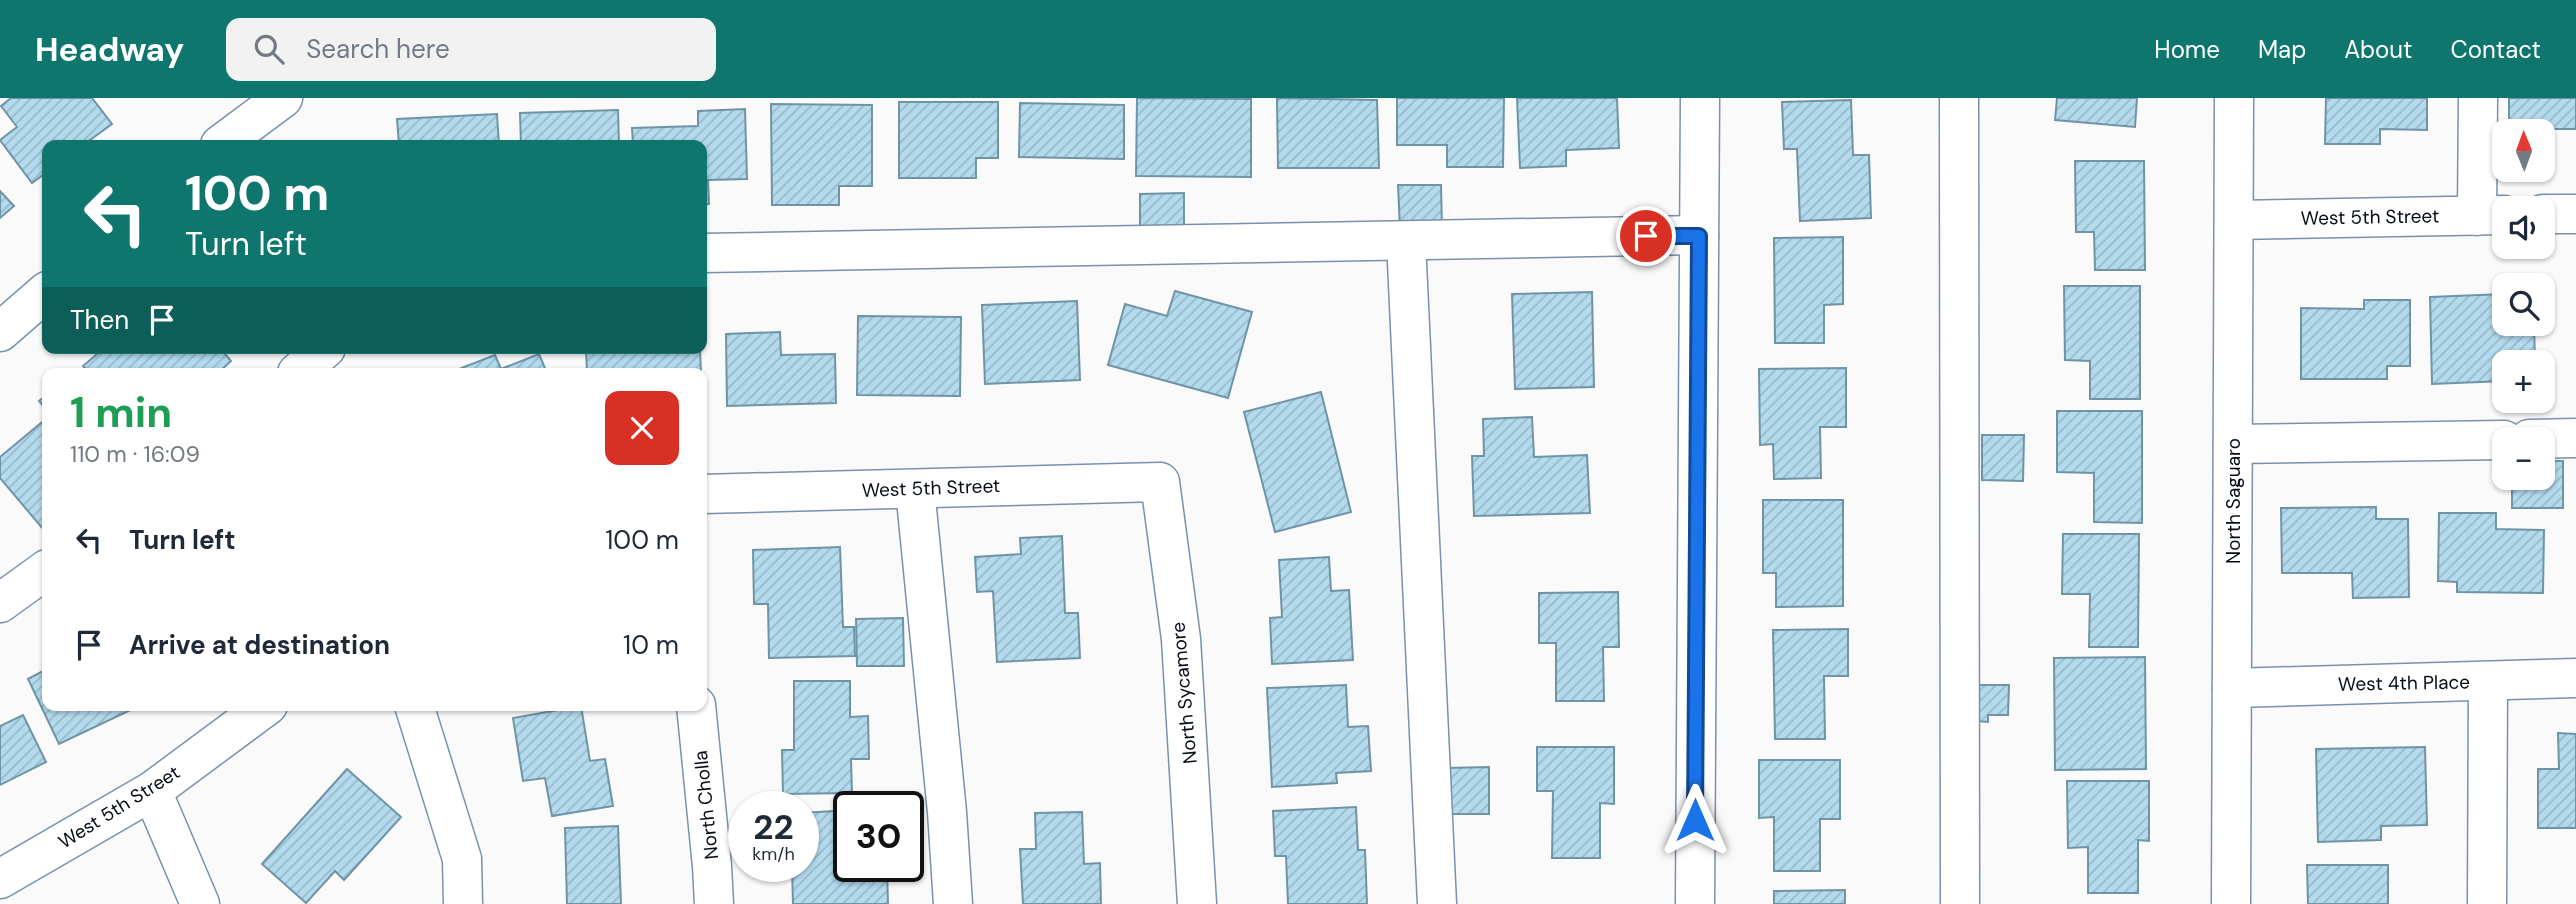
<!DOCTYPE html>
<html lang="en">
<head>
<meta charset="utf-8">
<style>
	body { margin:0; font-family:"DM Sans",sans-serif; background:#f2f2f3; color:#1f2937; height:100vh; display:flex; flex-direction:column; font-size:26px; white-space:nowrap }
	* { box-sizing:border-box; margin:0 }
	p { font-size:23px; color:#747a83 }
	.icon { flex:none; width:38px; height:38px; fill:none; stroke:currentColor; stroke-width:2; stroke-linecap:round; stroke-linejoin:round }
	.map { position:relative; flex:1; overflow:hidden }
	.details { position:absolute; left:42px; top:270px; width:665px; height:343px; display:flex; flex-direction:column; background:#fff; border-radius:14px; box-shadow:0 2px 5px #0004 }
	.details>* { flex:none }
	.banner { position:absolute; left:42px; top:42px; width:665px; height:214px; border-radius:14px; box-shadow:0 2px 5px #0004; background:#0f766e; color:#fff; overflow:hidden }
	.needle { width:46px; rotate:359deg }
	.buttons { position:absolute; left:2492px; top:21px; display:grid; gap:14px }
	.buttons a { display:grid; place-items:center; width:63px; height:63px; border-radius:14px; background:#fff; box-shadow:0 2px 5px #0004; font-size:35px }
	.speed { position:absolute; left:728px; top:693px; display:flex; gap:14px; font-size:35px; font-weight:700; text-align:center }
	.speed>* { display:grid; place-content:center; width:91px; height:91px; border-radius:50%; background:#fff; box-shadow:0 2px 5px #0004; line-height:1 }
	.speed small { font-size:18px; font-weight:400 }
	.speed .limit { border:4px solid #111; border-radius:10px; background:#fff; color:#111 }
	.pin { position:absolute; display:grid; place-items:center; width:60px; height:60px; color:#fff; margin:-30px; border:4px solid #fff; border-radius:50%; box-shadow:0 2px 7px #0007 }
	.me { position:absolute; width:77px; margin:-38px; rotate:0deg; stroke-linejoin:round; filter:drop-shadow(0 0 5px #0008) }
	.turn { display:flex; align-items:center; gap:24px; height:147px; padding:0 28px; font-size:32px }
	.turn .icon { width:91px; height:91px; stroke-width:2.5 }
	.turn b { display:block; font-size:49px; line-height:60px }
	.then { display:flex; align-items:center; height:66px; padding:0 28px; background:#0003; gap:14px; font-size:26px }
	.round { display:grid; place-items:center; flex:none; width:74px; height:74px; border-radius:14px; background:#f2f2f3 }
	.head { display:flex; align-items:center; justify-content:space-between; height:119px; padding:0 28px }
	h1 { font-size:42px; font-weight:700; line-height:52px; color:#1e9e55 }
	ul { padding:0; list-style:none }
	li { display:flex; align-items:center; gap:21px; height:105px; padding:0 28px }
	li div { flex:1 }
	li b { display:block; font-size:26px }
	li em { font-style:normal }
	header { display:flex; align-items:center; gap:42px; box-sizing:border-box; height:98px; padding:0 35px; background:#0f766e; color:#fff }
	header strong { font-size:33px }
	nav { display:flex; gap:38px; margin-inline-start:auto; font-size:24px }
	.search { width:490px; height:63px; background:#f2f2f3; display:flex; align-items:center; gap:18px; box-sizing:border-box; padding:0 24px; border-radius:14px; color:#747a83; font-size:26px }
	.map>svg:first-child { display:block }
	.building { fill:url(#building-hatch); stroke:#6f94a6; stroke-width:2 }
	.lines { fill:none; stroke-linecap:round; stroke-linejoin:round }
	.minor-casing { stroke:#7991ac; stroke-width:41 }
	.minor { stroke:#fff; stroke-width:38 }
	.route-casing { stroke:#114b97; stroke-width:18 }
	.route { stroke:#1a73e8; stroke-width:12 }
	.labels { text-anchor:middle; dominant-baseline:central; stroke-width:7; stroke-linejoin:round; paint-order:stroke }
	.street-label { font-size:19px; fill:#050c16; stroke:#fff }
</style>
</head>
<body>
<header>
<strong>Headway</strong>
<div class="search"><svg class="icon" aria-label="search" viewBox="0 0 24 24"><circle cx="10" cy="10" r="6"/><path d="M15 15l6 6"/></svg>Search here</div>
<nav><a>Home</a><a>Map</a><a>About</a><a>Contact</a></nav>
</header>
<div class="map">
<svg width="2576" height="806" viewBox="0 0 2576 806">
	<defs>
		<pattern id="building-hatch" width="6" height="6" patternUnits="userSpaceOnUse" patternTransform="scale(1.75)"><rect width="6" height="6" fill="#b3daed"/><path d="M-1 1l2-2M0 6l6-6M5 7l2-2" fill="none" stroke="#98baca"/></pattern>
	</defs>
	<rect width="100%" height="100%" fill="#fafafa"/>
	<g class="building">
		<polygon points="11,0 92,0 112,26 83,47 47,47 47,74 32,85 0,42 17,29 1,8"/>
		<polygon points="1137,0 1251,1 1251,79 1136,78"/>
		<polygon points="1277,0 1377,2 1379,70 1278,70"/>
		<polygon points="1397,0 1504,0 1503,69 1447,69 1447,47 1397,47"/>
		<polygon points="1517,0 1617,0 1619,50 1566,52 1566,68 1520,70"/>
		<polygon points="2057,0 2137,0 2135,29 2055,22"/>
		<polygon points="2326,0 2427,0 2427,32 2380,31 2380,46 2325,46"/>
		<rect x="2509" y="0" width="67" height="31"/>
		<polygon points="1851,2 1853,57 1869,57 1871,120 1800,123 1797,51 1784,51 1782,4"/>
		<polygon points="899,4 998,4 998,60 976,60 976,80 899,80"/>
		<polygon points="1020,5 1124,7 1124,61 1019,59"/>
		<polygon points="771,6 872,7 872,88 839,88 839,107 772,107"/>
		<polygon points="745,11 747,81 708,82 709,106 702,107 702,47 633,47 632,30 698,28 698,13"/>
		<polygon points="618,12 619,47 521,47 520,15"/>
		<polygon points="497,16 499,47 399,47 397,21"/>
		<polygon points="2075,63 2144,63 2145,172 2095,172 2094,134 2076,134"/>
		<polygon points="1398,87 1441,87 1442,131 1400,131"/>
		<polygon points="0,93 14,108 0,120"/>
		<polygon points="1184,95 1184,136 1140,136 1140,96"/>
		<polygon points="1843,139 1843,206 1824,207 1824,245 1775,245 1774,140"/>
		<polygon points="2064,188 2140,188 2140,301 2090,301 2090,263 2065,262"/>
		<polygon points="1175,193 1252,214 1228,300 1108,267 1125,206 1167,218"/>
		<polygon points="1592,194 1594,289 1515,291 1512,196"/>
		<polygon points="2504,196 2504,226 2534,226 2535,264 2504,264 2504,283 2432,286 2430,199"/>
		<polygon points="2364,202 2410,202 2410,268 2387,268 2387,281 2301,281 2301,210 2364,211"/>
		<polygon points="1077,203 1080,282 985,286 982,207"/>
		<polygon points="858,218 961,219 960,298 857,297"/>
		<polygon points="780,234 781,257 835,256 836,305 727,308 726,236"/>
		<polygon points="104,250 220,250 231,263 218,275 89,275 83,268"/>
		<polygon points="586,250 700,251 701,275 587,275"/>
		<polygon points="539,256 547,275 457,275 456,272 495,257 501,271"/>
		<polygon points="1846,270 1846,329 1820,329 1821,380 1774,381 1773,346 1760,347 1759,271"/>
		<polygon points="1321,294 1351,414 1275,434 1244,314"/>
		<polygon points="47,297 47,313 39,303"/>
		<polygon points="2057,313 2142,313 2142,425 2094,424 2094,375 2057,374"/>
		<polygon points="1532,319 1534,359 1587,357 1590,415 1474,418 1472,358 1484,358 1483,321"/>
		<polygon points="47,320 47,428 43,431 0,380 0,359"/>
		<polygon points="1982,337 2024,337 2023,383 1982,382"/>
		<polygon points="2543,363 2563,363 2563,410 2512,410 2512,380 2543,380"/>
		<polygon points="1763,402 1843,402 1843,508 1776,509 1776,475 1763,475"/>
		<polygon points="2376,409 2376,421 2408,421 2409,499 2353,500 2352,475 2282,475 2281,410"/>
		<polygon points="2439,415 2496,415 2496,431 2544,432 2543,495 2457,494 2457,484 2438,483"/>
		<polygon points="2063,436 2139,436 2138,549 2089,549 2090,496 2062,496"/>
		<polygon points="1062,438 1065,515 1078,515 1080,560 997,564 993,493 977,494 975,459 1021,456 1020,440"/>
		<polygon points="840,449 843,529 854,529 855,558 769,560 768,506 754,506 753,452"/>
		<polygon points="1329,459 1331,493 1349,492 1353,562 1272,566 1270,520 1282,519 1279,462"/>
		<polygon points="1618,494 1619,549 1603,549 1604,603 1556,603 1556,545 1539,545 1539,495"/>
		<polygon points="903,520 904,568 857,568 856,521"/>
		<polygon points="1848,531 1848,578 1824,578 1825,641 1775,641 1773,532"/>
		<polygon points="2145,559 2146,671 2055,672 2054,560"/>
		<polygon points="47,571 47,607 141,607 59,646 28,581"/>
		<polygon points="794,583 850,583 850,619 868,618 869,661 851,661 852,695 783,696 782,652 794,652"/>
		<polygon points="1346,587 1348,629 1368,628 1371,673 1336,675 1337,685 1272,689 1267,590"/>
		<polygon points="1976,587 2009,587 2008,617 1988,617 1988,624 1976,623"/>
		<polygon points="581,608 590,663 605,661 613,708 552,718 545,680 523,683 513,620"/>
		<polygon points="23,617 46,664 0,687 0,628"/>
		<polygon points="2558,635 2576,636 2576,730 2538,730 2538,671 2559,671"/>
		<polygon points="1537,649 1614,649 1614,706 1600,705 1600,760 1552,760 1553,693 1537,693"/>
		<polygon points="2425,649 2427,727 2381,728 2381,742 2318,744 2316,651"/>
		<polygon points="1759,662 1840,662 1840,721 1820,721 1820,773 1774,773 1774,719 1759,720"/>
		<polygon points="1489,669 1489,716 1446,716 1446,670"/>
		<polygon points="347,671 401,719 344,782 335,773 306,805 262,766"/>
		<polygon points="2067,683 2149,683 2149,743 2138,742 2138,795 2088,795 2088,749 2068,750"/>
		<polygon points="1356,709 1358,752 1365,752 1367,806 1288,806 1286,758 1275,758 1273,713"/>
		<polygon points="849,712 849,768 887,768 888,806 793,806 792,768 803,768 803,715"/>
		<polygon points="1082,714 1084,766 1100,765 1101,806 1023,806 1020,751 1036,751 1035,715"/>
		<polygon points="618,728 621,806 567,806 565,730"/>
		<polygon points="2307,767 2388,767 2388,806 2308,806"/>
		<polygon points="1845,792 1845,806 1774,806 1774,793"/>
	</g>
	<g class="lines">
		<defs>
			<g id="minor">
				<polyline points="1959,0 1960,806"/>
				<polyline points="220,47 283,0"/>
				<polyline points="2543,116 2576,116"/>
				<polyline points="2477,118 2478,0"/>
				<polyline points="2235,122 2504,117"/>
				<polyline points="1406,143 1437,806"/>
				<polyline points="702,155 1699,137"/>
				<polyline points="0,234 47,193"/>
				<polyline points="297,275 326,250"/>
				<polyline points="2529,341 2576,340"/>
				<polyline points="2233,346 2504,342"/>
				<polyline points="915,391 947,714 953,806"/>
				<polyline points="702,396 1160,384 1181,541 1197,806"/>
				<polyline points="0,505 47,471"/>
				<polyline points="2232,590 2576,580"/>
				<polyline points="414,607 462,761 463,806"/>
				<polyline points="696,607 712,768 714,806"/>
				<polyline points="152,693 200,806"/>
				<polyline points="0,781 152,693 268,607"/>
				<polyline points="1695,806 1700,0"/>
				<polyline points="2231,806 2234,0"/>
				<polyline points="2487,806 2488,583"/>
			</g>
		</defs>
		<use href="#minor" class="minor-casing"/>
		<use href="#minor" class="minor"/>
	</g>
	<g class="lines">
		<defs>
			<polyline id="route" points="1646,138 1699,138 1695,722"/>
		</defs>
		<use href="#route" class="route-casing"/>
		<use href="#route" class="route"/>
	</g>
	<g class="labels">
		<g class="street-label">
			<text transform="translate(2370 119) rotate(-1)">West 5th Street</text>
			<text transform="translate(931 390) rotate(-2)">West 5th Street</text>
			<text transform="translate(2233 403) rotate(-90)">North Saguaro</text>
			<text transform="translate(2404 585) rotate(-1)">West 4th Place</text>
			<text transform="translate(1184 595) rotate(-95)">North Sycamore</text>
			<text transform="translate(706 707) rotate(-96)">North Cholla</text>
			<text transform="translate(119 709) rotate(-32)">West 5th Street</text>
		</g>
	</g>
</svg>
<div class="buttons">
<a><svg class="needle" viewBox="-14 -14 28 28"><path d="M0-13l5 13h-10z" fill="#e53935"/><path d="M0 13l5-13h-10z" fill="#747a83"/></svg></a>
<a><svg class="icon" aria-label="sound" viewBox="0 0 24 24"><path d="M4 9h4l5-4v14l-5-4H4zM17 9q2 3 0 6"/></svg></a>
<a><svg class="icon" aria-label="search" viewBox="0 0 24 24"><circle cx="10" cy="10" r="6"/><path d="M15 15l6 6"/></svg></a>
<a>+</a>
<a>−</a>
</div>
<div class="speed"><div>22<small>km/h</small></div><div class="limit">30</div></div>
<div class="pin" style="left:1646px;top:138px;background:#d93025"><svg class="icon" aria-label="arrive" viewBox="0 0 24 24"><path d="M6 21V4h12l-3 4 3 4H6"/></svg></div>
<svg class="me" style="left:1695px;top:722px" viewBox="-20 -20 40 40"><path d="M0-17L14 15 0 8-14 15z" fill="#1a73e8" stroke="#fff" stroke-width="4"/></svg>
<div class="banner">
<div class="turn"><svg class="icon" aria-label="left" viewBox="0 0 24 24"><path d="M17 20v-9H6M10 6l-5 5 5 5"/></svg><div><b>100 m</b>Turn left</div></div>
<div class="then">Then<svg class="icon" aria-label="arrive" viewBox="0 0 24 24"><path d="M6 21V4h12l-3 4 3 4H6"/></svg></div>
</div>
<section class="details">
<div class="head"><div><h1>1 min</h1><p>110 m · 16:09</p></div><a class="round" style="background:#d93025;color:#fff"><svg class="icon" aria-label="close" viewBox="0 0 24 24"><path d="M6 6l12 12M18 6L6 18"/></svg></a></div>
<ul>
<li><svg class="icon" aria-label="left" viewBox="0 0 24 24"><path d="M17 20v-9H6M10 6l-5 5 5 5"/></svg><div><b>Turn left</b></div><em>100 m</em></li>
<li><svg class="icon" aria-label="arrive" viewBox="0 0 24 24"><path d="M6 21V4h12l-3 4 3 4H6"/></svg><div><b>Arrive at destination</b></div><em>10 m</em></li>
</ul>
</section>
</div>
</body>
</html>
